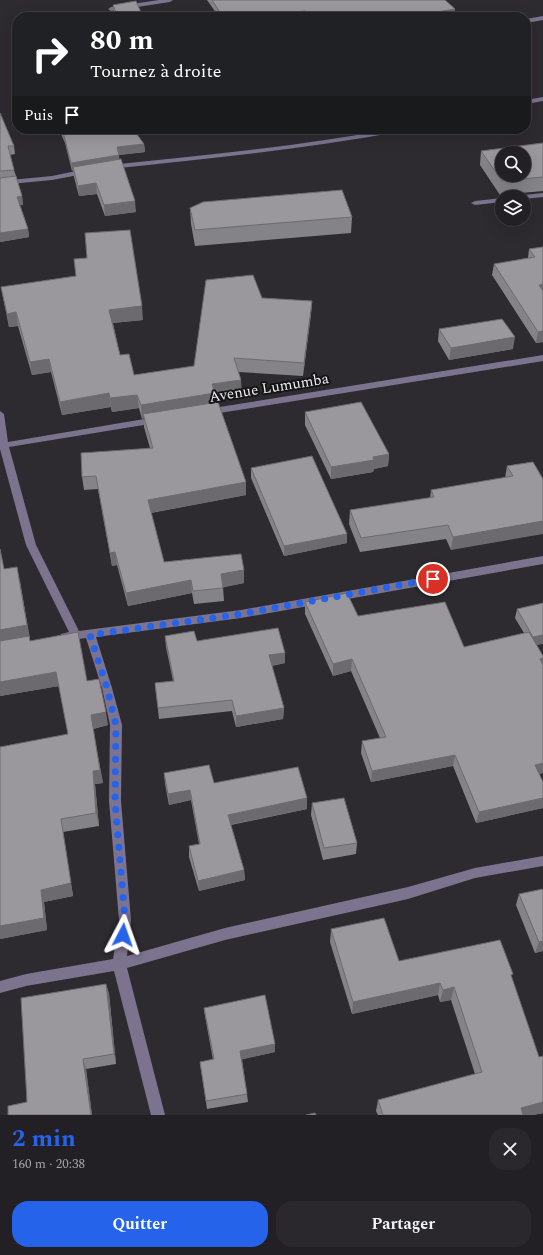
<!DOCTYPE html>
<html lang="fr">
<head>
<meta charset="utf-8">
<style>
	body { margin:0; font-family:Spectral,serif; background:#2a282c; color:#f1f3f6; height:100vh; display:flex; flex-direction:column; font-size:15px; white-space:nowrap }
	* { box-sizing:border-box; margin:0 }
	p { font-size:13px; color:#a2a3a6 }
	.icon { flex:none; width:22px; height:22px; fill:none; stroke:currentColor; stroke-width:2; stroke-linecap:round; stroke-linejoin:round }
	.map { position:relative; height:1115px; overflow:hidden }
	.sheet { display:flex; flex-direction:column; background:#222024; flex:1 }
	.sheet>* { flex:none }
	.banner { position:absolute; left:12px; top:12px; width:519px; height:122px; border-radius:16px; box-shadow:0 4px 16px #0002,0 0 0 1px #3f3e41; background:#202124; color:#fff; overflow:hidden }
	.buttons { position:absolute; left:495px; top:146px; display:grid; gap:8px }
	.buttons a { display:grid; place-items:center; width:36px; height:36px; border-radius:50%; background:#222024; box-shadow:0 4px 16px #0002,0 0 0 1px #3f3e41; font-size:20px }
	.pin { position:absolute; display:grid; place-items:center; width:34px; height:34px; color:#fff; margin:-17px; border:2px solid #fff; border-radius:50%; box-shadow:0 1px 4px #0007 }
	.me { position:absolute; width:44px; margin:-22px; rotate:4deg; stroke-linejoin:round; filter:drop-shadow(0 0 3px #0008) }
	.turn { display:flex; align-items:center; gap:14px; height:84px; padding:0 12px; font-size:18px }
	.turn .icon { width:52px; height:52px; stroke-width:2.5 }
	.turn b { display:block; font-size:28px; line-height:34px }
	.then { display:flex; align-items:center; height:38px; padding:0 12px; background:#0003; gap:8px; font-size:15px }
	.round { display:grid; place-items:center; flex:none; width:42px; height:42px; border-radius:16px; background:#2a282c }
	.headline { display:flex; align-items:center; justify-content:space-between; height:68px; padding:0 12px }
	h1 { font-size:24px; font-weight:700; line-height:30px; color:#2563eb }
	.button { display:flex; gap:8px; margin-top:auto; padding:8px 12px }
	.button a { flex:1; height:46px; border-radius:16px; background:#2563eb; color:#fff; font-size:16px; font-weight:700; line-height:46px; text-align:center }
	.button a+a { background:#2a282c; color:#f1f3f6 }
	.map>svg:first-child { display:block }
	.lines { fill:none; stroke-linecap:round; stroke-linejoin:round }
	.minor { fill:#7c738f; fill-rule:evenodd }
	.wall { fill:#848387 }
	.shaded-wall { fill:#6c6a6e }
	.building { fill:#9a989d; stroke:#6c6a6e; fill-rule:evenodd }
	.route { stroke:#2563eb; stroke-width:7; stroke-dasharray:0 12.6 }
	.labels { text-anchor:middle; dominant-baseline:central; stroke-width:4; stroke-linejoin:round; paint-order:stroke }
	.street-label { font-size:15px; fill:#eeeef1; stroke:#151416 }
</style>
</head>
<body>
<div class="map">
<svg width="543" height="1115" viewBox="0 0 543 1115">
	<rect width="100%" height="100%" fill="#2d2b30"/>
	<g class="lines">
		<g class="minor">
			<polygon points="159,0 173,0 170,2 111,11 108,9 111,7"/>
			<polygon points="543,16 543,20 526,23 526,19"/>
			<polygon points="543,97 543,101 526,104 526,100"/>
			<path d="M392 129H406L403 131C305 149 208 159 109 169L105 167 109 165C204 156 298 146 392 129Z"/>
			<polygon points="86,169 90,171 89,173 52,180 0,185 0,181 52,176"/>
			<polygon points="543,193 543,197 524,199 524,197 520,197 524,195"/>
			<polygon points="502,198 502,202 475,205 471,203 475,201"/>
			<polygon points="543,355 543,361 207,415 203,412 207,409"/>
			<polygon points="0,411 4,414 8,442 156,417 160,420 156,423 9,447 36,545 79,631 241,610 543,556 543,564 241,618 96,637 112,688 122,725 121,801 131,920 127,956 225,928 408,887 475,868 543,856 543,866 475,878 408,899 225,940 127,968 165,1115 151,1115 114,971 26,986 0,993 0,981 26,974 113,959 119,920 109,801 110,725 102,688 86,638 65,641 61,640 60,637 61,634 69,632 26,545 0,449"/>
		</g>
	</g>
	<g class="wall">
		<polygon points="207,0 445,0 455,9 454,16 450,17 219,17"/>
		<polygon points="113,5 143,17 116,17 114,12"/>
		<polygon points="0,113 14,146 15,154 10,155 14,170 16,176 22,196 23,205 20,205 28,229 29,237 0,242"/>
		<polygon points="59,129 133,129 144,144 145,152 119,155 119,159 136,212 105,216 97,194 79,196 74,177 73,170 72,171 65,143"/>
		<polygon points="269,129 310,129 272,134"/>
		<polygon points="543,143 543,191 500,195 480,165 481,151"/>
		<polygon points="190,208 352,217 351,233 195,246 191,224"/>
		<polygon points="543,247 543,342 536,343 492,275 494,264 528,258 529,249"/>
		<polygon points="1,287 143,320 113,323 120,355 134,375 194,366 262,298 312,301 311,314 303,376 239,372 242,394 215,397 215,403 246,495 151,513 164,562 244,583 223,587 224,601 194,604 192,593 128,606 117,565 112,566 98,489 84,490 82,477 150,448 144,427 144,418 142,419 139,408 112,412 111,407 62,415 51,372 32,375 18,326 9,327"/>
		<polygon points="439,329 513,349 449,360 438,341"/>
		<polygon points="305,412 389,454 388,466 374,469 373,472 331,479 305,425"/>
		<polygon points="533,462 451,550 446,539 360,552 349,524 350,510 430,498 431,490 505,478 507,466"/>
		<polygon points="251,468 347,543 284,556 251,478"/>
		<polygon points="4,569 20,581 30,641 87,681 108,725 93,729 103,783 95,784 99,826 63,832 73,896 44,902 47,930 0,939 68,734 59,686 0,696"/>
		<polygon points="305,602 358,616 464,647 524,633 515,618 517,609 543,603 537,645 543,656 543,773 539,774 543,782 543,808 476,823 453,766 371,782 361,753 362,741 380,738 351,671 333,676 305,614"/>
		<polygon points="165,636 197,641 285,663 272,666 284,708 283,719 236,727 232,711 159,719 155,683 173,681 166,647"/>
		<polygon points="164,773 214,783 307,798 307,809 231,825 244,870 245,880 199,891 189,857 189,846 199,844 191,800 169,805 165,784"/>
		<polygon points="312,803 357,843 356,854 323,860 311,815"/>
		<polygon points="519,894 543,951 535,953 516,905"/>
		<polygon points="331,929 399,961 512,979 543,1113 533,1115 378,1115 376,1111 378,1100 475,1074 451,1000 440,1002 438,995 352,1014 330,942"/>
		<polygon points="106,984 109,994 116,1064 86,1069 92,1115 8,1115 27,1102"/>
		<polygon points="204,1008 275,1052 242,1059 247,1094 248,1102 207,1109 200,1062 213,1060 205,1016"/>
	</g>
	<g class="shaded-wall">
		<polygon points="455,9 454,16 450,17 406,17"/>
		<polygon points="387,12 386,17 356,17"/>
		<polygon points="272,129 310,129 272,134"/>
		<polygon points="144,144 145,152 118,155 117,147"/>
		<polygon points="119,155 120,163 73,167 73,170 72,171 71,163"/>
		<polygon points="96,183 97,194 79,196 78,186"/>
		<polygon points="22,196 23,205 19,205 17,197"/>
		<polygon points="135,201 136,212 105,216 104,205"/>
		<polygon points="28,229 29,237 0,242 0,233"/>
		<polygon points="543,284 543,295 539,285"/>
		<polygon points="312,301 311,314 303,376 304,363"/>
		<polygon points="142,306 143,320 111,323 109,310"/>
		<polygon points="16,312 18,326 9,327 7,314"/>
		<polygon points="543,331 543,342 536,343 538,332"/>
		<polygon points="515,337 513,349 449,360 451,348"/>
		<polygon points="49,359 51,372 32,375 30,362"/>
		<polygon points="241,380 242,394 215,397 215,407 143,414 144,418 142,419 141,405 212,384"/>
		<polygon points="109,393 111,407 62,415 60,402"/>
		<polygon points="137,395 139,408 112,412 110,398"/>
		<polygon points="389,454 388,466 374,469 373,472 331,479 331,467 373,457"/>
		<polygon points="246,482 246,495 149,513 148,500"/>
		<polygon points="543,521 543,534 451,550 453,537"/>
		<polygon points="347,534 347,543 284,556 284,546"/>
		<polygon points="115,552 117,565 112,566 110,553"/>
		<polygon points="17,567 30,638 0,644 0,630"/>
		<polygon points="244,570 244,583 221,588 221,574"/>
		<polygon points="191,580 192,593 128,606 126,593"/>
		<polygon points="543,635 543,644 531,646 533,637"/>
		<polygon points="285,653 285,663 269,666 269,655"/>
		<polygon points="543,658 543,662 541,670 540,659"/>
		<polygon points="352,659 351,671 333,676 333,664"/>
		<polygon points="56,672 59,686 0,696 0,682"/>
		<polygon points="284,708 283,719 236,727 236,716"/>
		<polygon points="106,712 108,725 93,729 91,715"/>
		<polygon points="455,755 453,766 371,782 372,771"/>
		<polygon points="543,763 543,773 532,776 535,765"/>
		<polygon points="100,770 103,783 95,784 99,826 96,813 93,771"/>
		<polygon points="190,790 191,800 169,805 168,794"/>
		<polygon points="307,798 307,809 228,825 228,815"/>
		<polygon points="543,798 543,808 476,823 479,812"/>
		<polygon points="61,819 63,832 73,896 44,902 47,930 0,939 0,926"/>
		<polygon points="244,870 245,880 199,891 198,881"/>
		<polygon points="543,941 543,951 535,953 539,942"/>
		<polygon points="440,983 438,995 352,1014 353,1002"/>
		<polygon points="106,984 109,994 116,1064 114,1054"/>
		<polygon points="454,987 451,1000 440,1002 443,990"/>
		<polygon points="275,1044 275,1052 240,1060 240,1051"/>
		<polygon points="83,1059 86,1069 92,1115 91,1115"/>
		<polygon points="543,1102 543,1113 533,1115 518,1115 521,1108"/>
	</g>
	<g class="building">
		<polygon points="212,0 445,0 455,9 406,17 390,17 387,12 356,17 308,17 305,11 252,16 252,17 223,17"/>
		<polygon points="136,1 143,17 118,17 113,5"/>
		<polygon points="0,113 14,146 8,146 14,170 0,171"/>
		<polygon points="61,129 133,129 144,144 117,147 119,155 71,163 64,136"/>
		<path d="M543 143V177L502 181 481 151ZM502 153H524V175H502Z"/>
		<polygon points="121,159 135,201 104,205 96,183 78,186 73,167"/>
		<polygon points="16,176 22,196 17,197 28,229 0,233 0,178"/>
		<polygon points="342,190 352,217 195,230 190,208 203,202"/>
		<polygon points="130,230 142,306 109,310 120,355 129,354 134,375 194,366 206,280 253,275 262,298 312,301 304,363 234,358 241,380 212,384 215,393 141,405 137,395 110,398 109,393 60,402 49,359 30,362 16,312 7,314 1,287 76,276 74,259 87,258 85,233"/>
		<polygon points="543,247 543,284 539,285 543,291 543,331 538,332 494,264 535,257 529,249"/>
		<polygon points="502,319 515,337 451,348 439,329"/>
		<polygon points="218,402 246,482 148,500 164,562 241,554 244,570 221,574 223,588 193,591 191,580 126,593 115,552 110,553 96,476 82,477 81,453 153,448 143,414"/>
		<polygon points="361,402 389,454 373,457 374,460 331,467 305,412"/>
		<polygon points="312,456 347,534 284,546 251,468"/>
		<polygon points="533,462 543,479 543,521 453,537 448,525 361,538 350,510 434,497 431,490 513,476 507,466"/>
		<polygon points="0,549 4,569 17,567 27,625 0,630"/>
		<polygon points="347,593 358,616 445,602 464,647 529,632 543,656 543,658 540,659 543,665 543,763 535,765 543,782 543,798 479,812 455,755 372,771 362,741 386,737 352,659 333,664 305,602"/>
		<polygon points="543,603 543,635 533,637 517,609"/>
		<polygon points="278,628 285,653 269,655 284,708 236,716 232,700 158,708 155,683 174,681 165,636 194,631 197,641"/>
		<polygon points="78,632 87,681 99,679 106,712 91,715 100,770 93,771 96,813 61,819 71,883 41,890 44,918 0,926 0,747 68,734 56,672 0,682 0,641 29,636 30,641"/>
		<polygon points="209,765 214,783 298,767 307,798 228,815 244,870 198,881 189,846 200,844 190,790 168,794 164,773"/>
		<polygon points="344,798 357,843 324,848 312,803"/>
		<polygon points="543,889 543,941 539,942 519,894"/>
		<polygon points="384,918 399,961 500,940 513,974 511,975 539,1057 543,1056 543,1102 521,1108 523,1115 383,1115 378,1100 482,1072 454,987 443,990 440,983 353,1002 331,929"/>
		<polygon points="106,984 114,1054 83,1059 91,1115 8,1115 8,1106 27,1102 21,998"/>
		<polygon points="265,995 275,1044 240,1051 247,1094 206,1101 200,1062 214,1059 204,1008"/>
		<polygon points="315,1113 316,1115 306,1115"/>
	</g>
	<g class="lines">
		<polyline class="route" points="123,935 125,920 115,801 116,725 107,688 90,635 241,614 433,579"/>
	</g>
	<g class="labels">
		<g class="street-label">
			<text transform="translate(269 388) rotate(-9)">Avenue Lumumba</text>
		</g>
	</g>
</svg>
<div class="buttons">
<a><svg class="icon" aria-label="search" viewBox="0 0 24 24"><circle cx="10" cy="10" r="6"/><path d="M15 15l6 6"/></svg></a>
<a><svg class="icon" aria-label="layers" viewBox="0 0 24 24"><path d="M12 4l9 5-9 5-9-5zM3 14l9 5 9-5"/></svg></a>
</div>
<div class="pin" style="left:433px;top:579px;background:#d93025"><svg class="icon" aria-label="arrive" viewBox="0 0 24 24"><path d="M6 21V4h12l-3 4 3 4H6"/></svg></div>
<svg class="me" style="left:123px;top:935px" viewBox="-20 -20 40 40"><path d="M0-17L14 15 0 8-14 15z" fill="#2563eb" stroke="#fff" stroke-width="4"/></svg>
<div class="banner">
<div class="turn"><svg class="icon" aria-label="right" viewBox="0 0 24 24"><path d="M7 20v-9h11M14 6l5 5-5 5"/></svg><div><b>80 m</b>Tournez à droite</div></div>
<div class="then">Puis<svg class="icon" aria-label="arrive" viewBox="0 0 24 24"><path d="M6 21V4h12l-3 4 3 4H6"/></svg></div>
</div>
</div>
<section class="sheet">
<div class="headline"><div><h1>2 min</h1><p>160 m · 20:38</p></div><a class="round"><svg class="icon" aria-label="close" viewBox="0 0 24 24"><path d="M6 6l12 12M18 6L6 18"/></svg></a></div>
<div class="button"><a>Quitter</a><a>Partager</a></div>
</section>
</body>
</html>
